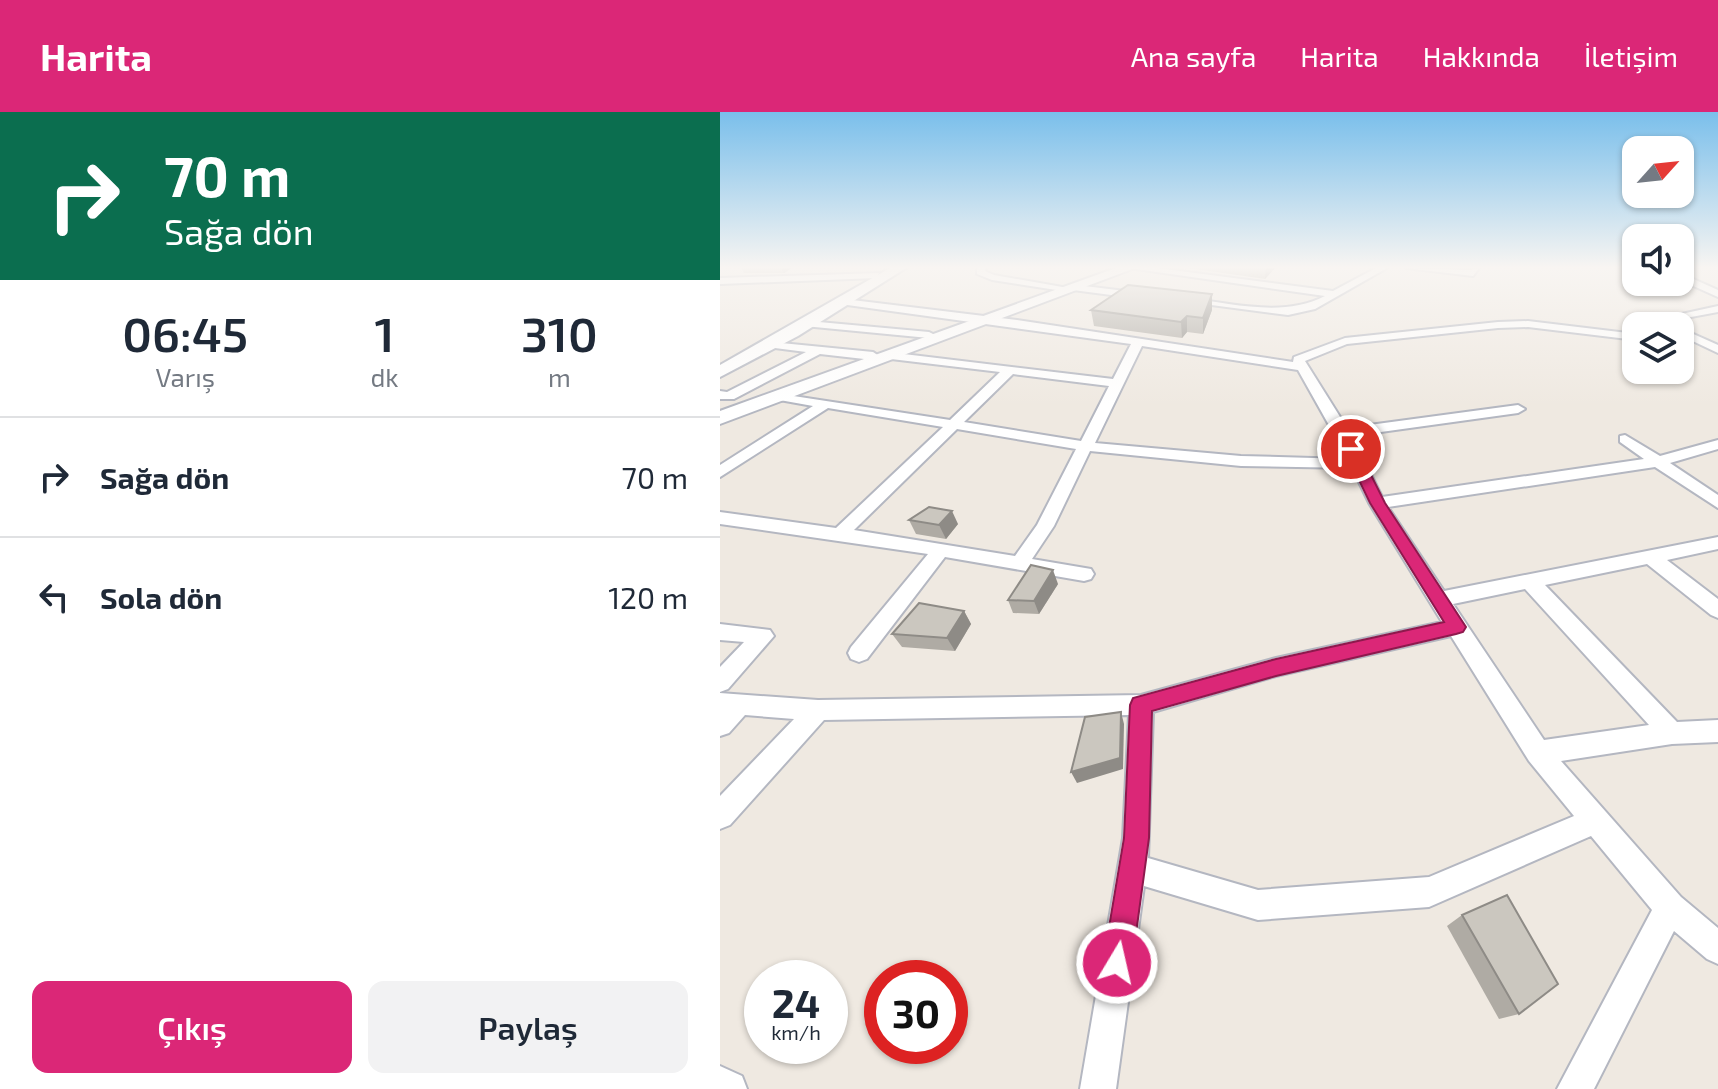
<!DOCTYPE html>
<html lang="tr">
<head>
<meta charset="utf-8">
<style>
	body { margin:0; font-family:"Exo 2",sans-serif; background:#f2f2f3; color:#1f2937; height:100vh; display:flex; flex-direction:column; font-size:30px; white-space:nowrap }
	* { box-sizing:border-box; margin:0 }
	p { font-size:26px; color:#747a83 }
	.icon { flex:none; width:44px; height:44px; fill:none; stroke:currentColor; stroke-width:2; stroke-linecap:round; stroke-linejoin:round }
	.map { position:relative; flex:1; overflow:hidden }
	.sheet { display:flex; flex-direction:column; background:#fff; width:720px }
	.sheet>* { flex:none }
	.hud { background:#0b6e4f; color:#fff; overflow:hidden }
	.needle { width:52px; rotate:63deg }
	.buttons { position:absolute; left:902px; top:24px; display:grid; gap:16px }
	.buttons a { display:grid; place-items:center; width:72px; height:72px; border-radius:16px; background:#fff; box-shadow:0 2px 6px #0004; font-size:40px }
	.speed { position:absolute; left:24px; top:848px; display:flex; gap:16px; font-size:40px; font-weight:700; text-align:center }
	.speed>* { display:grid; place-content:center; width:104px; height:104px; border-radius:50%; background:#fff; box-shadow:0 2px 6px #0004; line-height:1 }
	.speed small { font-size:20px; font-weight:400 }
	.speed .limit { border:12px solid #d22; background:#fff; color:#111 }
	.pin { position:absolute; display:grid; place-items:center; width:68px; height:68px; color:#fff; margin:-34px; border:4px solid #fff; border-radius:50%; box-shadow:0 2px 8px #0007 }
	.me { position:absolute; width:88px; margin:-44px; rotate:9deg; stroke-linejoin:round; filter:drop-shadow(0 0 6px #0008) }
	.turn { display:flex; align-items:center; gap:28px; height:168px; padding:0 32px; font-size:36px }
	.turn .icon { width:104px; height:104px; stroke-width:2.5 }
	.turn b { display:block; font-size:56px; line-height:68px }
	.eta { display:flex; justify-content:space-evenly; align-items:center; height:136px; text-align:center }
	.eta b { font-size:48px; font-weight:600; line-height:56px }
	.action { display:flex; gap:16px; margin-top:auto; padding:16px 32px }
	.action a { flex:1; height:92px; border-radius:16px; background:#db2777; color:#fff; font-size:32px; font-weight:600; line-height:92px; text-align:center }
	.action a+a { background:#f2f2f3; color:#1f2937 }
	ul { padding:0; list-style:none }
	li { display:flex; align-items:center; gap:24px; height:120px; padding:0 32px; border-top:2px solid #e0e1e3 }
	li div { flex:1 }
	li b { display:block; font-size:30px }
	li em { font-style:normal }
	header { display:flex; align-items:center; gap:48px; box-sizing:border-box; height:112px; padding:0 40px; background:#db2777; color:#fff }
	header strong { font-size:38px }
	nav { display:flex; gap:44px; margin-inline-start:auto; font-size:28px }
	main { display:flex; flex:1; min-height:0 }
	.map>svg:first-child { display:block }
	.lines { fill:none; stroke-linecap:round; stroke-linejoin:round }
	.street-casing { stroke:#b4b7c1; stroke-width:4 }
	.secondary-casing { stroke:#b4b7c1; stroke-width:4 }
	.street { fill:#fff; fill-rule:evenodd }
	.secondary { fill:#fff; fill-rule:evenodd }
	.wall { fill:#afaba4 }
	.shaded-wall { fill:#8e8b86 }
	.building { fill:#cbc7bf; stroke:#8e8b86; stroke-width:2 }
	.route { fill:#db2777; stroke:#8e194d; stroke-width:2 }
</style>
</head>
<body>
<header>
<strong>Harita</strong>
<nav><a>Ana sayfa</a><a>Harita</a><a>Hakkında</a><a>İletişim</a></nav>
</header>
<main>
<section class="sheet">
<div class="hud">
<div class="turn"><svg class="icon" aria-label="right" viewBox="0 0 24 24"><path d="M7 20v-9h11M14 6l5 5-5 5"/></svg><div><b>70 m</b>Sağa dön</div></div>
</div>
<div class="eta">
<div><b>06:45</b><p>Varış</p></div>
<div><b>1</b><p>dk</p></div>
<div><b>310</b><p>m</p></div>
</div>
<ul>
<li><svg class="icon" aria-label="right" viewBox="0 0 24 24"><path d="M7 20v-9h11M14 6l5 5-5 5"/></svg><div><b>Sağa dön</b></div><em>70 m</em></li>
<li><svg class="icon" aria-label="left" viewBox="0 0 24 24"><path d="M17 20v-9H6M10 6l-5 5 5 5"/></svg><div><b>Sola dön</b></div><em>120 m</em></li>
</ul>
<div class="action"><a>Çıkış</a><a>Paylaş</a></div>
</section>
<div class="map">
<svg width="998" height="977" viewBox="0 0 998 977">
	<rect width="100%" height="100%" fill="#efe9e1"/>
	<g class="lines">
		<defs>
			<g id="street">
				<polygon points="257,156 266,156 265,159 274,163 348,176 343,179 272,168 257,162"/>
				<path d="M409 156H437L613 179 656 156H667L595 197 568 203 461 189 466 186C512 191 563 206 605 184Z"/>
				<polygon points="686,156 750,158 759,156 753,164"/>
				<polygon points="159,161 156,166 0,172 0,166"/>
				<polygon points="960,161 998,178 998,185 960,168"/>
				<polygon points="356,173 422,181 427,184 422,187 353,178"/>
				<path d="M124 187 297 208 573 250 574 245 625 226 778 210 808 209 916 222V228L808 215 778 216 627 232 585 249 627 316 798 293 805 297 798 301 632 324 662 385 924 347 900 330V324L905 323 940 344 998 328V337L950 351 998 383V396L935 355 668 395 724 479 998 425V437L947 448 998 487V506L991 503 927 452 825 473 957 610 998 608V630L952 632 841 649 961 785 998 816V852L987 847 954 819 874 977H837L932 798 871 724 709 795 538 808 424 774 396 977H360L403 726 409 603 104 608 10 713 0 717V684L74 607 25 603 9 621 0 624V581L98 588 421 583 556 546 722 510 649 391 632 356 521 354 370 339 334 414 312 447 371 457 374 462 371 467 364 469 225 445 147 547 139 550 131 547 128 541 131 535 208 442 0 412V400L116 416 223 315 108 296 0 365V353L93 294 54 287V281L230 308 280 260 171 247 167 246V240L393 267 411 232 120 192V188ZM422 234 578 258 628 347 521 344 375 331ZM293 262 389 274 361 329 244 310ZM237 317 356 337 317 413 295 444 134 418ZM805 477 929 613 824 628 733 492ZM731 524 809 649 854 704 709 765 538 778 428 746 433 600 556 564Z"/>
				<polygon points="998,194 998,200 939,211 934,208"/>
				<polygon points="88,209 209,220 215,223 209,226 84,214 83,212"/>
				<polygon points="960,216 998,233 998,241 960,223"/>
				<polygon points="51,230 153,240 159,244 153,248 100,242 14,287 0,287 0,279 7,280 86,240 47,235 45,233"/>
				<polygon points="0,512 50,518 54,524 8,577 0,580 0,555 24,530 0,528"/>
				<polygon points="0,954 22,964 27,977 0,977"/>
			</g>
			<g id="secondary">
				<polygon points="170,156 186,156 78,224 0,265 0,253"/>
				<polygon points="396,156 415,156 0,312 0,299"/>
			</g>
		</defs>
		<use href="#street" class="street-casing"/>
		<use href="#secondary" class="secondary-casing"/>
		<use href="#street" class="street"/>
		<use href="#secondary" class="secondary"/>
	</g>
	<g class="wall">
		<polygon points="21,156 72,156 64,161 24,161"/>
		<polygon points="469,156 555,156 545,167"/>
		<polygon points="371,198 492,198 483,222 467,220 462,226 374,214"/>
		<polygon points="189,408 238,412 226,427 196,422"/>
		<polygon points="338,472 319,502 293,501 288,488"/>
		<polygon points="244,499 251,512 235,539 182,535 172,522"/>
		<polygon points="742,803 799,902 779,907 727,814"/>
	</g>
	<g class="shaded-wall">
		<polygon points="61,156 72,156 64,161"/>
		<polygon points="546,156 555,156 545,167"/>
		<polygon points="492,182 492,198 483,222 483,206"/>
		<polygon points="467,204 467,220 462,226 461,210"/>
		<polygon points="232,399 238,412 226,427 219,413"/>
		<polygon points="333,458 338,472 319,502 314,489"/>
		<polygon points="244,499 251,512 235,539 227,526"/>
		<polygon points="401,600 404,612 403,657 357,671 351,660"/>
	</g>
	<g class="building">
		<polygon points="408,173 492,182 483,206 467,204 461,210 371,198"/>
		<polygon points="209,395 232,399 219,413 189,408"/>
		<polygon points="311,453 333,458 314,489 288,488"/>
		<polygon points="199,491 244,499 227,526 172,522"/>
		<polygon points="401,600 400,646 351,660 365,605"/>
		<polygon points="787,783 838,872 799,902 742,803"/>
	</g>
	<linearGradient id="sky" x2="0" y2="1"><stop stop-color="#7abfeb"/><stop offset="0.53" stop-color="#f8f5f2"/><stop offset="1" stop-color="#f8f5f2" stop-opacity="0"/></linearGradient>
	<rect width="998" height="293" fill="url(#sky)"/>
	<polygon class="route" points="631,333 638,337 665,391 746,515 743,520 736,522 556,564 432,599 429,726 412,851 408,861 397,865 387,861 383,851 404,726 410,593 413,586 556,547 724,510 650,391 624,337"/>
</svg>
<div class="buttons">
<a><svg class="needle" viewBox="-14 -14 28 28"><path d="M0-13l5 13h-10z" fill="#e53935"/><path d="M0 13l5-13h-10z" fill="#747a83"/></svg></a>
<a><svg class="icon" aria-label="sound" viewBox="0 0 24 24"><path d="M4 9h4l5-4v14l-5-4H4zM17 9q2 3 0 6"/></svg></a>
<a><svg class="icon" aria-label="layers" viewBox="0 0 24 24"><path d="M12 4l9 5-9 5-9-5zM3 14l9 5 9-5"/></svg></a>
</div>
<div class="speed"><div>24<small>km/h</small></div><div class="limit">30</div></div>
<div class="pin" style="left:631px;top:337px;background:#d93025"><svg class="icon" aria-label="arrive" viewBox="0 0 24 24"><path d="M6 21V4h12l-3 4 3 4H6"/></svg></div>
<svg class="me" style="left:397px;top:851px" viewBox="-20 -20 40 40"><circle r="17" fill="#db2777" stroke="#fff" stroke-width="3"/><path d="M0-11L8 9 0 5-8 9z" fill="#fff"/></svg>
</div>
</main>
</body>
</html>
